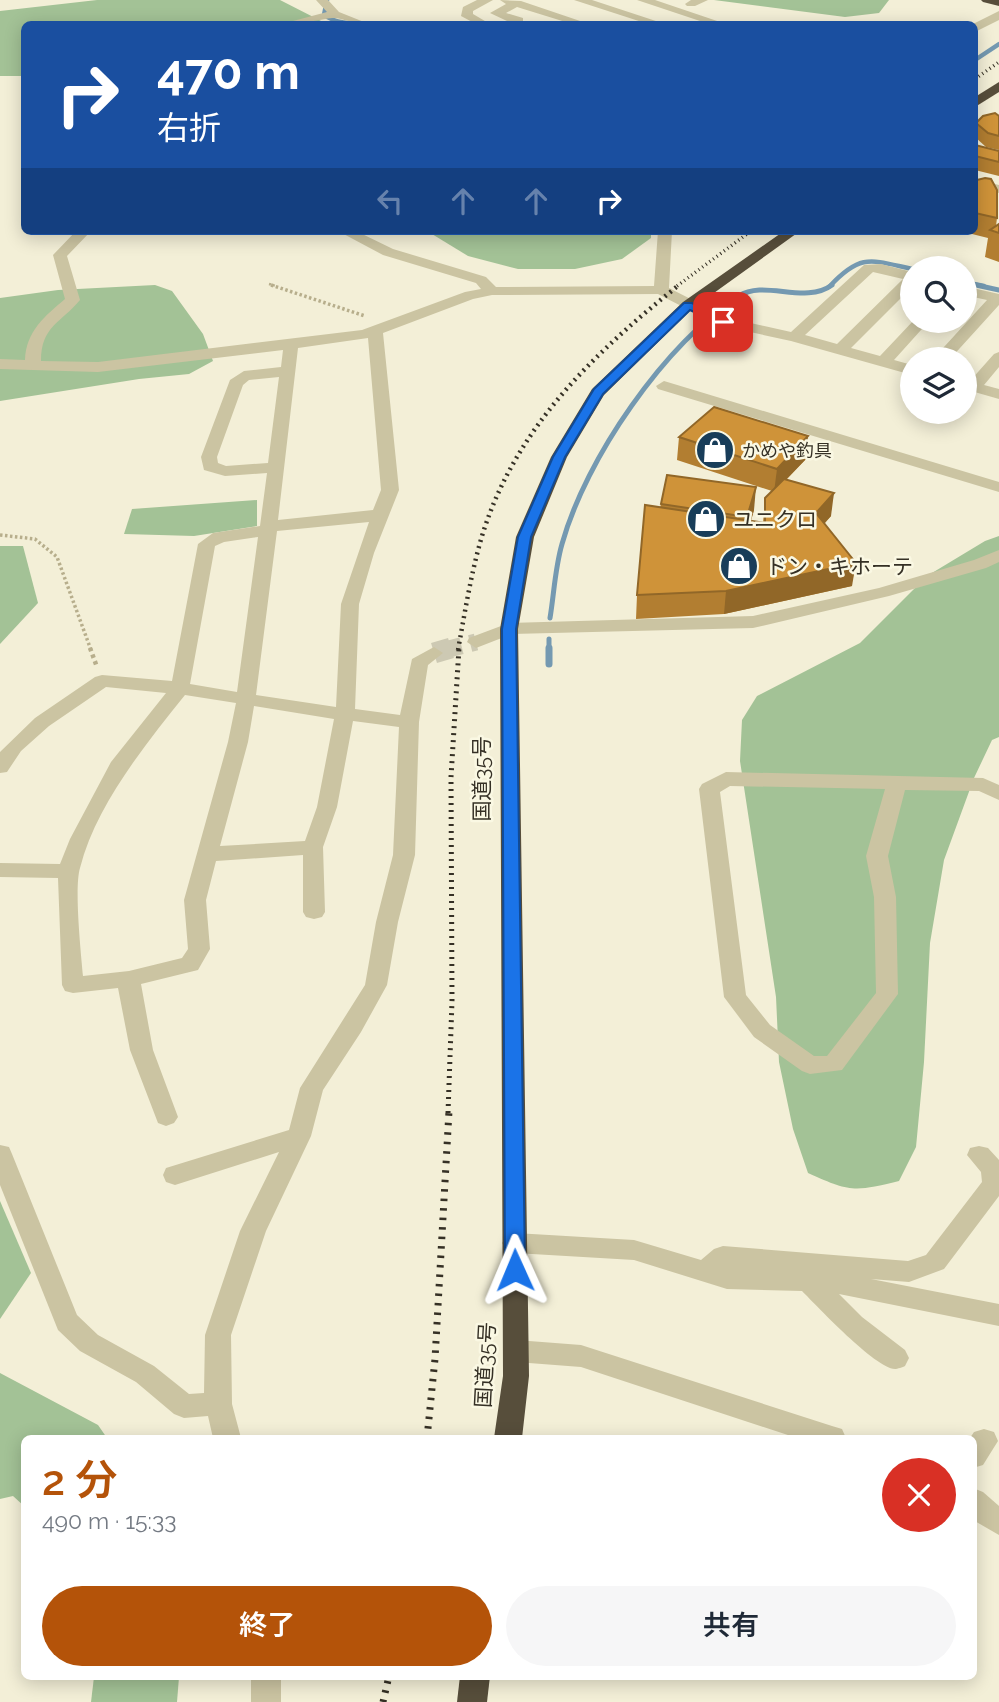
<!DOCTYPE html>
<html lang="ja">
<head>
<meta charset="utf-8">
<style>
	body { margin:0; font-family:Raleway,"Noto Sans JP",sans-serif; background:#f6f6f7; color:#1f2937; height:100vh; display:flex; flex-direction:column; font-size:26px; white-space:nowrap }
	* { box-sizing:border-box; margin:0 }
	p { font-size:23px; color:#747a83 }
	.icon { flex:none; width:38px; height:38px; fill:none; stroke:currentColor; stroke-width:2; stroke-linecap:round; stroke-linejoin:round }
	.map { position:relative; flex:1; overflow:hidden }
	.side { position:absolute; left:21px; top:1435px; width:956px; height:245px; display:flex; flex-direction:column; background:#fff; border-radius:10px; box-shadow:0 4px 18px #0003 }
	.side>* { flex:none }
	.top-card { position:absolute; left:21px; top:21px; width:957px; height:214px; border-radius:10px; box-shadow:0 4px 18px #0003; background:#1a4fa0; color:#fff; overflow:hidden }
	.tools { position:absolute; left:900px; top:256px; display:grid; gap:14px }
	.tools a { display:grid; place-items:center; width:77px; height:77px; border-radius:50%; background:#fff; box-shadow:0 4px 18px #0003; font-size:35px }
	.pin { position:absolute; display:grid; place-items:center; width:60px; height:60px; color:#fff; margin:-30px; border-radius:14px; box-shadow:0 4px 10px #0006 }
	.me { position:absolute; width:77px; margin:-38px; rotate:359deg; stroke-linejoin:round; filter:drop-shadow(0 0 5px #0008) }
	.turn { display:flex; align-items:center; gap:24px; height:147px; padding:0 21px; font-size:32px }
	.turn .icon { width:91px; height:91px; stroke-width:2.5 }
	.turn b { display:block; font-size:49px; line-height:60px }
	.lanes { display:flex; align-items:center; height:66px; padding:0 21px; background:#0003; justify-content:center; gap:35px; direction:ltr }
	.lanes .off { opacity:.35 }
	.round { display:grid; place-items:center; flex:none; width:74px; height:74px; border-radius:37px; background:#f6f6f7 }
	.overview { display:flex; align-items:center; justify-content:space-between; height:119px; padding:0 21px }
	h1 { font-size:42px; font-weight:600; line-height:52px; color:#b45309 }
	.cta { display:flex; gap:14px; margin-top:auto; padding:14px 21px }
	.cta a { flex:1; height:80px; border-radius:42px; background:#b45309; color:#fff; font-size:28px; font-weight:600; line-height:80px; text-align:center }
	.cta a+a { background:#f6f6f7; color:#1f2937 }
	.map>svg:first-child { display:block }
	.green { fill:#a3c296 }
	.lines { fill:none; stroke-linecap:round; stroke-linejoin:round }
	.stream-far2 { stroke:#7499b1; stroke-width:4.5 }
	.stream-far1 { stroke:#7499b1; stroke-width:5 }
	.stream { stroke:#7499b1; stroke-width:7 }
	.minor-tunnel-far1 { stroke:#cdc9b3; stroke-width:17; stroke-dasharray:17 9; stroke-linecap:butt }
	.minor-tunnel { stroke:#cdc9b3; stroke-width:21; stroke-dasharray:21 10; stroke-linecap:butt }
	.path-far2 { stroke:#b7ae8c; stroke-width:2.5; stroke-dasharray:2 2; stroke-linecap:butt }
	.path-far1 { stroke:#b7ae8c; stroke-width:3.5; stroke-dasharray:2.5 2.5; stroke-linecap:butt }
	.path { stroke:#b7ae8c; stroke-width:4.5; stroke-dasharray:3.5 3.5; stroke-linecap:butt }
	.minor { fill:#cbc4a2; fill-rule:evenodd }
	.highway { fill:#574e3b; fill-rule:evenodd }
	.rail-far3 { stroke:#353025; stroke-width:3.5; stroke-dasharray:1 3.5; stroke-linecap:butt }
	.rail-far2 { stroke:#353025; stroke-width:4.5; stroke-dasharray:2 4.5; stroke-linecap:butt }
	.rail-far1 { stroke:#353025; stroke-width:5; stroke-dasharray:2 5; stroke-linecap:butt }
	.rail { stroke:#353025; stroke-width:7; stroke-dasharray:2.5 7; stroke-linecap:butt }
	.wall { fill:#b27e31 }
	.shaded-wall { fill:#916728 }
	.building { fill:#cf9339; stroke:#916728; stroke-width:2 }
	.route { fill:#1a73e8; stroke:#114b97; stroke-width:2 }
	.labels { text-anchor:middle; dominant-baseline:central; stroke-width:5; stroke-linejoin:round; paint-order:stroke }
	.far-poi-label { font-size:18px; fill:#353025; stroke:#faf8e3; text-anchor:start }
	.poi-label { font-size:21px; fill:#353025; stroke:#faf8e3; text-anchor:start }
	.street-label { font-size:21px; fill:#353025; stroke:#faf8e3 }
</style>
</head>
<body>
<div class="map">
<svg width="999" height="1702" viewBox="0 0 999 1702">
	<rect width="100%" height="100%" fill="#f3efd7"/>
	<g class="green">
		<polygon points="97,0 280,0 327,24 24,24 24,76 0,76 0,11"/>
		<polygon points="714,0 889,0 879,13 845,17"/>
		<polygon points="427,231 651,231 651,238 622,259 575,269 518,269 468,256"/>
		<polygon points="155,285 172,291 203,334 213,361 189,374 139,379 0,401 0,298 58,290"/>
		<polygon points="257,500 257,526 194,536 124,534 132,509"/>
		<path d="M999 536V737L992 740 974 778 944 860 930 943 924 1062 916 1147 899 1181C854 1192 850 1192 808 1173L793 1129 779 1062 776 997 740 761 742 720 757 696 860 643 927 576 985 541Z"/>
		<polygon points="0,546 23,546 38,603 0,644"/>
		<polygon points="0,1201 31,1273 0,1319"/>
		<polygon points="0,1373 98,1425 107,1438 24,1438 24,1506 13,1496 0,1499"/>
		<polygon points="94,1677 179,1677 177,1702 91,1702"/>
	</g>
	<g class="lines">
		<g class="stream-far2">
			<path d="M327 0 324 15C341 27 362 22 382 24"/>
			<polyline points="975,60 999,44"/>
			<polyline points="964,282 984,286"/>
			<path d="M830 286C861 253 871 260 912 269"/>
		</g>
		<g class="stream-far1">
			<polyline points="976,285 999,290"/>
			<path d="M550 618C554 594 555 568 562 544 586 458 664 345 739 296 764 279 805 305 832 285"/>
			<polyline points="549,639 549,650"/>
		</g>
		<polyline class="stream" points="549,648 549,664"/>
		<polyline class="minor-tunnel-far1" points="445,650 476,642"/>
		<polyline class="minor-tunnel" points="434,653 451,648"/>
		<polyline class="path-far2" points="269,284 276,286"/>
		<g class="path-far1">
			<polyline points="271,285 365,316"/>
			<polyline points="0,535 35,539 57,557 91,650"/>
		</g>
		<polyline class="path" points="90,648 97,667"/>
		<g class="minor">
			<path d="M316 0H328L339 12 369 24C356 25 348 20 336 18 328 17 304 24 291 24L293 21 327 12Z"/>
			<polygon points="477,0 493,0 473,11 473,14 490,24 476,24 461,16 463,7"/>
			<polygon points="500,0 521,1 589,24 572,24 517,7 506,13 523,18 523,24 504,24 507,21 490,13 506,4"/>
			<polygon points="574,0 592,0 665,24 648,24"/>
			<polygon points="637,0 655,0 726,24 709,24"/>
			<polygon points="691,0 708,0 695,6 687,6 685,4"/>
			<polygon points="999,11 999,20 975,32 973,24"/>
			<polygon points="975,179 999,185 999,193 975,187"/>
			<path d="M76 231H91L67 256 80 300C61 323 41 326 41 361L98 362 362 330 465 292 481 289 476 283 383 255 338 231H356L393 249 486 277 496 287 654 286 658 231H672L669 288 728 318 791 332 864 265 881 264 912 272V287L851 348 880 356 914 320H930L894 360 912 365V375L791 341 718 325 658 294 492 295 473 299 383 333 399 490 374 553 359 604 355 709 400 715 412 659 434 647 443 653 428 665 419 722 415 855 398 922 387 985 361 1032 323 1090 311 1136 266 1231 231 1335 232 1404 241 1438H213L208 1416 184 1418 174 1414 136 1382 80 1351 58 1330 0 1185V1145L9 1147 12 1154 77 1315 98 1335 154 1366 189 1394 204 1393 205 1335 240 1231 279 1152 175 1185 166 1182 163 1175 166 1168 289 1130 300 1088 365 985 376 922 393 855 399 727 353 721 337 807 323 847 325 912 322 917 314 919 306 917 303 912V855L216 861 206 900 210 949 198 970 141 984 153 1050 178 1117 174 1123 166 1126 158 1123 130 1050 118 988 73 993 65 991 62 985 58 878 0 877V863L60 864 70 839 111 762 166 693 106 687 49 726 21 751 7 772 0 773V752L35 718 95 677 102 675 172 681 198 544 213 533 260 526 267 473 225 476 204 470 201 457 230 380 244 371 281 367 283 350 98 372 0 369V359L25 360C26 331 45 316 65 299L53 255ZM873 272 903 279 837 344 805 335ZM368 338 381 490 373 510 278 520 298 348ZM279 377 268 463 226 466 218 463 217 457 243 385 249 380ZM369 522 341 604 336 707 256 695 277 531ZM258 537 237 692 190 684 215 546 224 542ZM185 695 236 703 228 742 184 900 188 949 182 958 129 971 83 976C81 953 74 888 80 868 96 805 145 745 185 695ZM254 706 334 719 317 807 305 841 220 846 248 742Z"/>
			<polygon points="964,286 999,294 999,305 950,359 933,359 987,300 964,295"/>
			<polygon points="999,352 999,367 984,385 999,389 999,399 964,389 964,379 970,381 994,354"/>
			<polygon points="664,381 999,482 999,492 658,389 656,386"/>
			<polygon points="999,550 999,562 986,568 889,596 753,628 512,634 476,648 467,642 469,638 509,623 753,616 879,588 974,560"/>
			<path d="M726 772 983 778 999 785V800L979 791 905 790 888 856 896 897 898 994 842 1070 810 1074 802 1071 754 1037 724 997 699 789 702 784ZM730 786 885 789 866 856 874 897 876 993 827 1056H814L770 1025 746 995 720 792Z"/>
			<path d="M979 1146 988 1148 999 1160V1196L944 1269 909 1282 871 1279 999 1304V1326L839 1294 862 1317 905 1350 909 1358 905 1366C903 1367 897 1369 895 1369 875 1368 818 1307 802 1291L727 1289 634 1260 515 1253 506 1250 502 1243 506 1236 515 1233 634 1240 701 1260 714 1249 723 1246 908 1261 926 1255 982 1182 981 1172 967 1155 970 1148Z"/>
			<polygon points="516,1340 581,1345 832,1426 842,1429 846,1438 797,1438 581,1367 516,1362 507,1359 503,1351 507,1343"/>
			<polygon points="984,1429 994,1432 998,1441 983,1465 973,1468 973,1438 970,1438 974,1432"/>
			<polygon points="973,1488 983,1492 999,1506 999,1535 973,1520"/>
			<rect x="251" y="1676" width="30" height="26"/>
		</g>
		<g class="highway">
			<polygon points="981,0 999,0 999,6 983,2"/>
			<polygon points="999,82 999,92 975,107 975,97"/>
			<polygon points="784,231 800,231 693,308 604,395 567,457 534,537 518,629 529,1376 522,1438 494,1438 503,1376 500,629 516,537 551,457 592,389 683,302"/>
			<polygon points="460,1676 490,1676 487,1702 457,1702"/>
		</g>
		<g class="rail-far3">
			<polyline points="975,79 999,62"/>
			<polyline points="677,286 751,231"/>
		</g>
		<path class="rail-far2" d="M458 650C465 612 471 573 482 536 515 428 594 353 679 285"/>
		<polyline class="rail-far1" points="448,1113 452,1001 451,777 459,648"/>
		<g class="rail">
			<polyline points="427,1438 435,1359 449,1111"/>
			<polyline points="383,1702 389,1676"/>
		</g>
	</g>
	<g class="wall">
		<polygon points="999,116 999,150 986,147 975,137 976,123"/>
		<polygon points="975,145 999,151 999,176 975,170"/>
		<polygon points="975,180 997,218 996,226 999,224 999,262 985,257 988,238 960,231 975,231"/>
		<polygon points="679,437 806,459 786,480 831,516 824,524 852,586 724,614 636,619 637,595 661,504 754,510 751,521 763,523 765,498 772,491 677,460"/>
	</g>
	<g class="shaded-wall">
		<polygon points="808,436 806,459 774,492 777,469"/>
		<polygon points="756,487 754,510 745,540 747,517"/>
		<polygon points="834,493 831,516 813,536 816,513"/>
		<polygon points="856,563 852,586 724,614 726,591"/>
	</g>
	<g class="building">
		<polygon points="995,113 999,116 999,136 988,133 976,123 983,116"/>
		<polygon points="975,145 999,151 999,162 975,156"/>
		<polygon points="985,178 991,179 997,190 997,218 975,213 975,180 977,180"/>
		<polygon points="999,224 999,233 990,230"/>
		<polygon points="714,407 808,436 777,469 679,437"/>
		<polygon points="667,475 756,487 747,517 661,504"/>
		<polygon points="784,479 834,493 816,513 856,563 726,591 637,595 645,505 765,523 765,498"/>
	</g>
	<polygon class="route" points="684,303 692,303 729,322 719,324 690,310 603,394 565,457 531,537 516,629 525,1270 522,1275 515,1278 508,1275 505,1270 502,629 518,537 553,457 594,389"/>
	<defs>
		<symbol id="shop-disc" viewBox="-11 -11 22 22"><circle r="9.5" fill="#183d59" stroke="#faf8e3"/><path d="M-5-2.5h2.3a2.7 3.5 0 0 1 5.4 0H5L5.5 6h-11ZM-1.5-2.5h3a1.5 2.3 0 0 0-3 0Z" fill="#fff"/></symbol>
	</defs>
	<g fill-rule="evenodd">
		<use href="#shop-disc" x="693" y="428" width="44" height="44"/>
		<use href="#shop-disc" x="684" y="497" width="44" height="44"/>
		<use href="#shop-disc" x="717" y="544" width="44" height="44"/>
	</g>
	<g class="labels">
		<g class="far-poi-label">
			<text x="742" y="450">かめや釣具</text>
		</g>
		<g class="poi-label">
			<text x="733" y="519">ユニクロ</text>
			<text x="766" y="566">ドン・キホーテ</text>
		</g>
		<g class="street-label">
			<text transform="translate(481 779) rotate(-90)">国道35号</text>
			<text transform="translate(485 1365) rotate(-87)">国道35号</text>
		</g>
	</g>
</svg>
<div class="tools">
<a><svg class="icon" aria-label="search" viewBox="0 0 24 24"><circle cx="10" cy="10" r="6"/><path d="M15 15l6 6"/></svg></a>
<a><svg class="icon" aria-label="layers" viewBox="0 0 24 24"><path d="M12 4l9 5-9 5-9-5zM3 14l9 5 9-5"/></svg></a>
</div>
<div class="pin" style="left:723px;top:322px;background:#d93025"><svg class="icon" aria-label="arrive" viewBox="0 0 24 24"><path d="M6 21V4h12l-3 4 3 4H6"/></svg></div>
<svg class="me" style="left:515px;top:1270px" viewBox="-20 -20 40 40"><path d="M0-17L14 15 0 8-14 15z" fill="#1a73e8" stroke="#fff" stroke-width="4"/></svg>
<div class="top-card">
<div class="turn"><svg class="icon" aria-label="right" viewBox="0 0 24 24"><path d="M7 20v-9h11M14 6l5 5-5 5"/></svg><div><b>470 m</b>右折</div></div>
<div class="lanes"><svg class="icon off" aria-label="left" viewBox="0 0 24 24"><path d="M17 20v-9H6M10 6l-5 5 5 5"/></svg><svg class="icon off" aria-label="ahead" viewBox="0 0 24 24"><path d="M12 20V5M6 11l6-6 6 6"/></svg><svg class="icon off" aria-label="ahead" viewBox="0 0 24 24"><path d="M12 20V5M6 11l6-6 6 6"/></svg><svg class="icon" aria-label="right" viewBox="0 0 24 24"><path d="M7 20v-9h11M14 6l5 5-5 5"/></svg></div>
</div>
<section class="side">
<div class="overview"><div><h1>2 分</h1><p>490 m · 15:33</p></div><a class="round" style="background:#d93025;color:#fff"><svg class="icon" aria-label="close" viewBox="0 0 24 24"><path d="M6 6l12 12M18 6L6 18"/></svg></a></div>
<div class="cta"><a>終了</a><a>共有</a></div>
</section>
</div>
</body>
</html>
